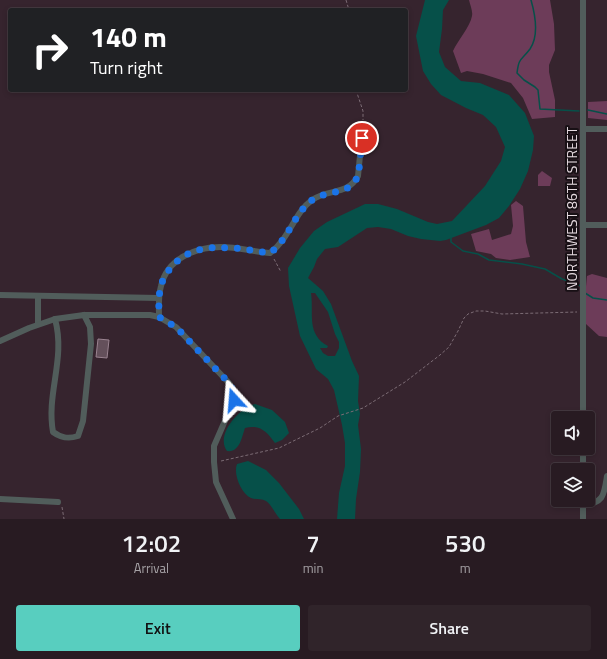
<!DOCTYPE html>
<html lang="en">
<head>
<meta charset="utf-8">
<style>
	body { margin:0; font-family:"Titillium Web",sans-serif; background:#30242a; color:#f1f3f6; height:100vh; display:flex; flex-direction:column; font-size:15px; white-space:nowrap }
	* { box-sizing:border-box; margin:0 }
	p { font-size:13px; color:#a5a1a5 }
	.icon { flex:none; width:22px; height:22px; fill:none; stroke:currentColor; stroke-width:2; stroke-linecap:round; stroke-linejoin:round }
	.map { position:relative; height:519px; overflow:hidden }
	.sheet { display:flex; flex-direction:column; background:#281b22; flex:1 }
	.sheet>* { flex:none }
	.banner { position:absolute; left:8px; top:8px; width:400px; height:84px; border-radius:4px; box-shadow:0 2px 6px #0003,0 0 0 1px #443940; background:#202124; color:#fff; overflow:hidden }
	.controls { position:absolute; left:551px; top:411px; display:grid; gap:8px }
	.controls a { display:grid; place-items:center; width:44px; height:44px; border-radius:4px; background:#281b22; box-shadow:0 2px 6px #0003,0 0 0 1px #443940; font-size:20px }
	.pin { position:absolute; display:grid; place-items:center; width:34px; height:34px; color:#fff; margin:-17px; border:2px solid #fff; border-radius:50%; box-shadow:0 1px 4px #0007 }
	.me { position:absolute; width:44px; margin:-22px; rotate:341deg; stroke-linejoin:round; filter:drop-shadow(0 0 3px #0008) }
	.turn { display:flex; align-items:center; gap:14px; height:84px; padding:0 16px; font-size:18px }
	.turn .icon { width:52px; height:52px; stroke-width:2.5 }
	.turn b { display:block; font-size:28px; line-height:34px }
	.eta { display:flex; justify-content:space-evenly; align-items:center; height:68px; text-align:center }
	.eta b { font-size:24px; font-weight:600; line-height:28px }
	.action { display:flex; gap:8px; margin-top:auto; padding:8px 16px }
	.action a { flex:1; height:46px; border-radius:4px; background:#58cebf; color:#111; font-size:16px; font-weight:600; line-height:46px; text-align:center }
	.action a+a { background:#30242a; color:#f1f3f6 }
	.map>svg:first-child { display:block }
	.green { fill:#6d3c59 }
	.water { fill:#065049; fill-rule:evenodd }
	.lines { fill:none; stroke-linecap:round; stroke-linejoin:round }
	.stream { stroke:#065049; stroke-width:1.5 }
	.building { fill:#64505b; stroke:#9a8390 }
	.path { stroke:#7c6c75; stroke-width:1; stroke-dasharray:3 2; stroke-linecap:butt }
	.minor { stroke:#515d5b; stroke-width:6 }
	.route { stroke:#1a73e8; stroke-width:7; stroke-dasharray:0 12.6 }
	.labels { text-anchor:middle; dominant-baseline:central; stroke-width:4; stroke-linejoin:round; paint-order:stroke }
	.street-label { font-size:14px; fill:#e6dae0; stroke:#181015 }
</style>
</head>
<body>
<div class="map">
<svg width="607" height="519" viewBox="0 0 607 519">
	<rect width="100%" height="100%" fill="#36242e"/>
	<g class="green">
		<path d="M469 0H550L554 24 555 50 549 65V72L555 100V117L532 119 523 98 511 83 483 74 467 71 461 73 453 51C458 40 470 27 472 16 473 11 470 5 469 0Z"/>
		<polygon points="607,101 607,120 588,118 588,102"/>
		<polygon points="542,171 552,178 550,186 538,186 538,175"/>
		<polygon points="516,201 523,206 526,242 530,257 510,260 496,258 491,254 476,251 471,234 489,229 492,240 511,234 513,226 511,205"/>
		<polygon points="592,274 607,278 607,337 599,336 586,324 585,297 587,276"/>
	</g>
	<g class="water">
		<path d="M425 0H449L443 10 442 29 439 52 445 67 461 81 480 83 509 95 525 113 534 136 533 150 528 171 520 189 509 206 499 218 486 225 446 240 440 241 421 239 408 236 391 229 378 227 367 228 338 247 325 249 317 259 314 267 308 278 323 291 331 304 352 361 359 376 358 401 360 414 358 425 361 449 360 472 356 499 355 519H337L339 493 345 466V443L342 425 334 390 328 379 316 369 300 336 289 286 288 268 300 248 314 231 327 222 365 204H378L397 209 428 222 437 224 452 221 485 186 501 161 505 147 496 127 483 115 466 108 441 95 431 84 423 71 416 36ZM311 293H315L328 312 335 334 339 342V348L335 356H328L323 353 320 348H327L328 346C306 334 314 314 311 293Z"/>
		<path d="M255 404 272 410 285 422 289 433 282 440 275 443C267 432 260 424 245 428 242 436 240 453 227 451 215 435 239 408 255 404Z"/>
		<path d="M248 461 266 470 279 483 299 509 304 519H280C275 514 272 505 266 501 261 498 256 500 251 498 241 493 233 474 237 464Z"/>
	</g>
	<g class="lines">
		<g class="stream">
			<path d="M531 0C535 14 539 36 530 49 521 61 519 57 517 73L524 80 535 87 538 90 540 109 579 111"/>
			<polyline points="588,110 607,114"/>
			<polyline points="451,238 451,242 463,251 478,254 489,260 522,264 545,269 562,279 581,286"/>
			<polyline points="585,293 593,298 607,300"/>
		</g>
	</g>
	<polygon class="building" points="98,339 109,340 107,358 96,357"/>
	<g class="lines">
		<g class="path">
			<polyline points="346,0 349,10"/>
			<polyline points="356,90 363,111 363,120"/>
			<polyline points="274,259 281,272"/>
			<polyline points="221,461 279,448 320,428 338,416 363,408 405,382 440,355 449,347 458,331 464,318 468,314 476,311 485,311 502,314 577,312"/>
			<polyline points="62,507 64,519"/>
		</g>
		<g class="minor">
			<polyline points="583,129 607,129"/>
			<polyline points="583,225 607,225"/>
			<polyline points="0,295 159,298"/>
			<polyline points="38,296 38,324"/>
			<path d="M159 317C159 307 158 297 161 286 167 259 195 247 221 247 238 247 254 252 270 253 290 238 294 213 312 200 329 188 347 196 358 176L363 125"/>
			<path d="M55 319C66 359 46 393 53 432 61 438 68 439 78 436L83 421 91 344 90 327 84 315"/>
			<polyline points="0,341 29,328 55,319 84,315 150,315 159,317 176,327 229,383 233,390 234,400 214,446 214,462 216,482 233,519"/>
			<polyline points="583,418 583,0"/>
			<polyline points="583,470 583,448"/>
			<polyline points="0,499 58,502"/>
			<path d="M583 505C604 503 604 495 607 476"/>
			<polyline points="583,519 583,500"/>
		</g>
	</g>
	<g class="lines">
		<path class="route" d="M234 400 233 390 229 383 176 327 159 317C159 307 158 297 161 286 162 280 166 275 169 270 184 250 206 246 230 248 244 248 257 252 270 253 289 239 293 215 312 200 323 192 346 193 354 183 361 174 360 151 362 138"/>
	</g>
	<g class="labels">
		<g class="street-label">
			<text transform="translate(571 209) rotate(-90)">NORTHWEST 86TH STREET</text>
		</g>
	</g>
</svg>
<div class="controls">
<a><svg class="icon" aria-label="sound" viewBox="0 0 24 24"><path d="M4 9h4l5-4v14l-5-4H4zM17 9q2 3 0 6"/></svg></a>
<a><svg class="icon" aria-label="layers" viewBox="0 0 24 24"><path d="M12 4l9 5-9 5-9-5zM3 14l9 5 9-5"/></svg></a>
</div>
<div class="pin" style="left:362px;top:138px;background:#d93025"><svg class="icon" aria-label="arrive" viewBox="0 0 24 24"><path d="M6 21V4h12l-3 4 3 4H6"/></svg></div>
<svg class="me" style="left:234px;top:400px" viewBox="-20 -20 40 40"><path d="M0-17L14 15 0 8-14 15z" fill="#1a73e8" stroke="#fff" stroke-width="4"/></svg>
<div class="banner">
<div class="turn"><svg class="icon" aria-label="right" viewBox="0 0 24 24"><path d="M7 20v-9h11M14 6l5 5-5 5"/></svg><div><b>140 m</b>Turn right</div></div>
</div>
</div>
<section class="sheet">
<div class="eta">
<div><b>12:02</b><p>Arrival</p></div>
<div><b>7</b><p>min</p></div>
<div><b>530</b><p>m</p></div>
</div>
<div class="action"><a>Exit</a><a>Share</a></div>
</section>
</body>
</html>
